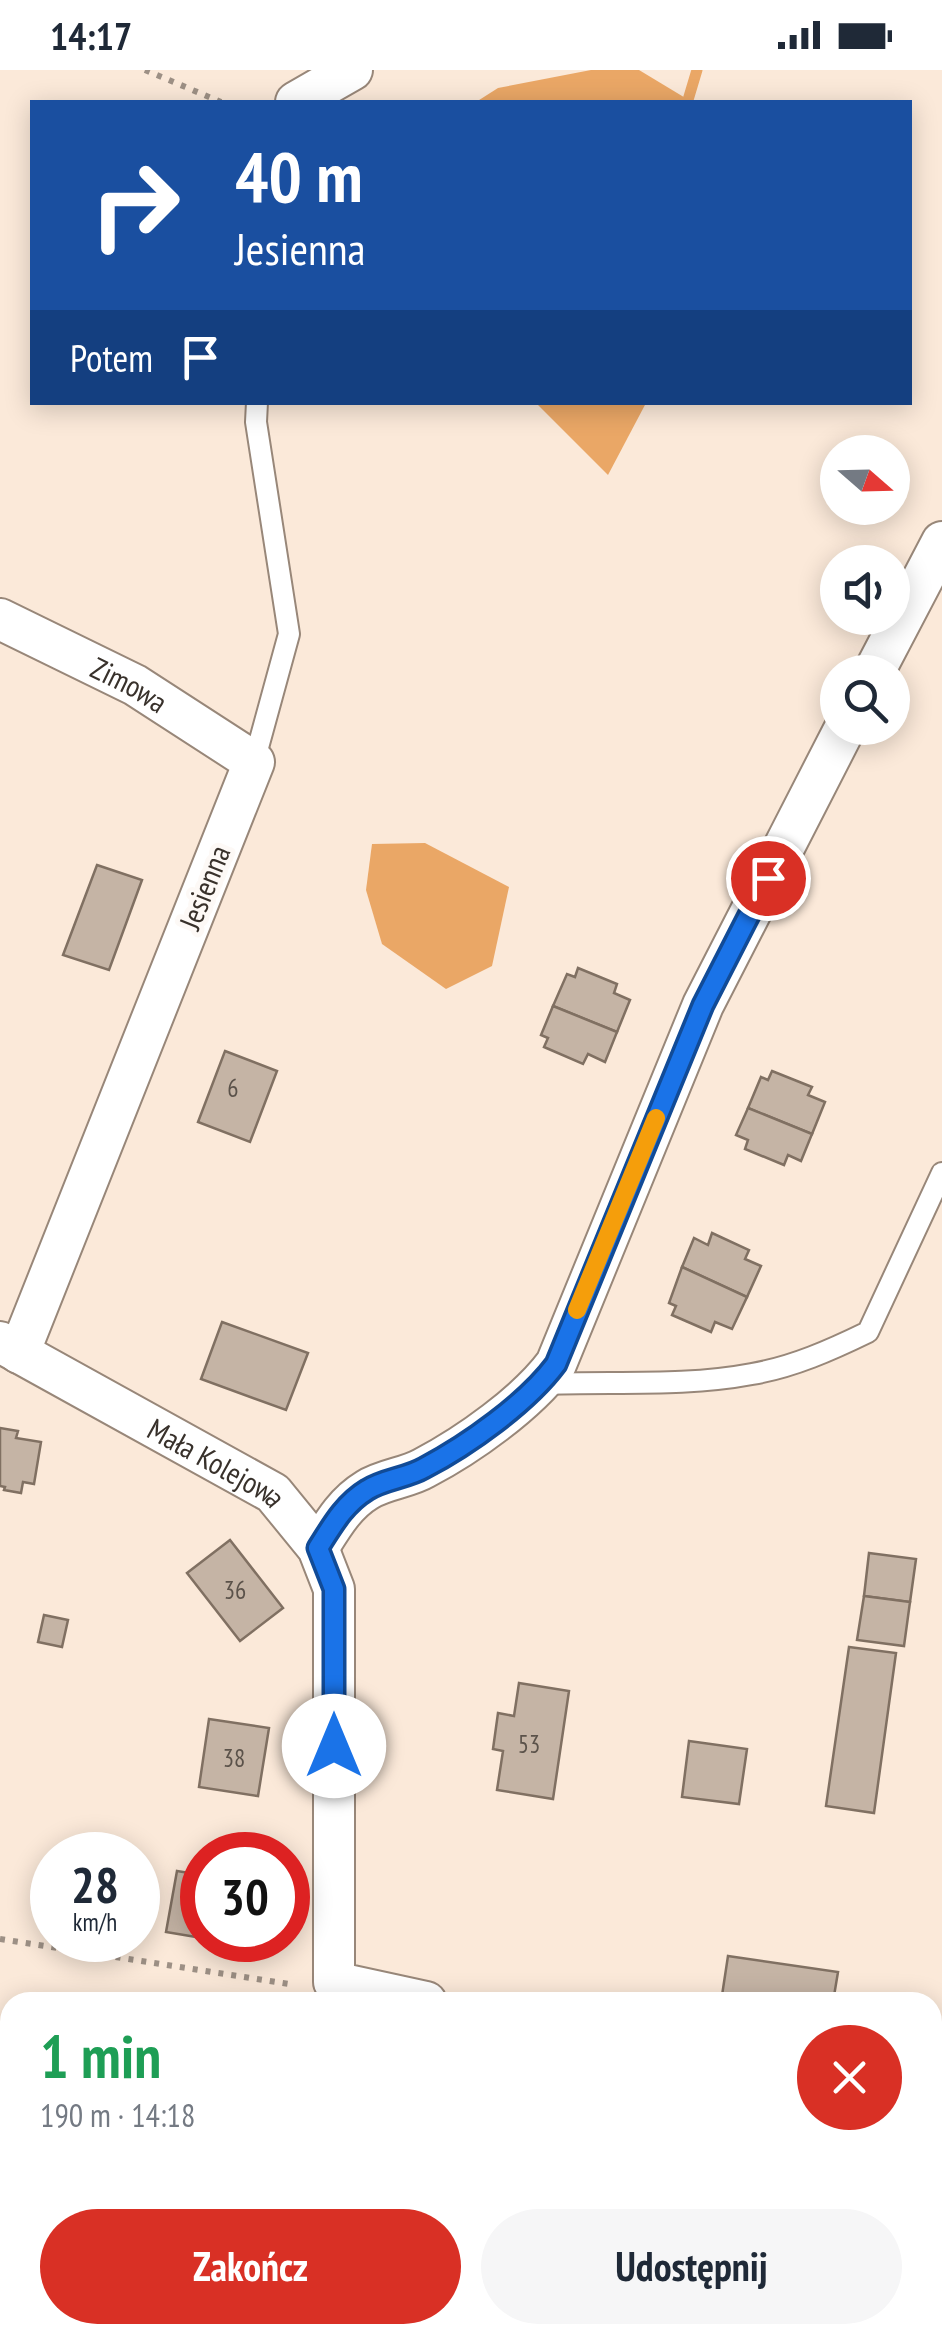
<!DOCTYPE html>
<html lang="pl">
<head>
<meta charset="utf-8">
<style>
	body { margin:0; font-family:"PT Sans Narrow",sans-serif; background:#f6f6f7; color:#1f2937; height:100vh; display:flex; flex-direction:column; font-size:38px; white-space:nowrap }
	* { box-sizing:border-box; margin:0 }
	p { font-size:32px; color:#747a83 }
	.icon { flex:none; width:55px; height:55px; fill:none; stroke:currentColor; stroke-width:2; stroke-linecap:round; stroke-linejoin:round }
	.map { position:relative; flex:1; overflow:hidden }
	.details { position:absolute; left:0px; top:1922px; width:942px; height:352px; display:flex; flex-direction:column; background:#fff; border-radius:30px 30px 0 0; box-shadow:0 5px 25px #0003 }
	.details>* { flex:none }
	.top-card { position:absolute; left:30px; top:30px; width:882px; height:305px; border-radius:0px; box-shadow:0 5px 25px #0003; background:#1a4fa0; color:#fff; overflow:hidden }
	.needle { width:65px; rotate:110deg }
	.fabs { position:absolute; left:820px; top:365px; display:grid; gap:20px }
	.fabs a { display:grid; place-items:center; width:90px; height:90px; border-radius:50%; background:#fff; box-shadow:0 5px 25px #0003; font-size:50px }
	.speed { position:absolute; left:30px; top:1762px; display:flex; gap:20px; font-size:50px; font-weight:700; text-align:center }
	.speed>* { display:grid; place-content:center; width:130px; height:130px; border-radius:50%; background:#fff; box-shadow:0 5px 25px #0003; line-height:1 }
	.speed small { font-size:25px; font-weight:400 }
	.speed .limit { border:15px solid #d22; background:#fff; color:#111 }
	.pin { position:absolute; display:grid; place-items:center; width:85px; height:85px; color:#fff; margin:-42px; border:5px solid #fff; border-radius:50%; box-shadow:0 2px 10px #0007 }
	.me { position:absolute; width:110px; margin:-55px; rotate:0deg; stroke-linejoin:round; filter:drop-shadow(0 0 8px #0008) }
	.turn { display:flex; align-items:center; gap:35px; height:210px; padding:0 40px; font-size:45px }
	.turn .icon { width:130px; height:130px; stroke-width:2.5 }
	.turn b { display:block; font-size:70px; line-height:85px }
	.then { display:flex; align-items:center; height:95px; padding:0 40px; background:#0003; gap:20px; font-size:38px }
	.round { display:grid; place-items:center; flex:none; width:105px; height:105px; border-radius:52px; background:#f6f6f7 }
	.overview { display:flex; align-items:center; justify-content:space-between; height:170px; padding:0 40px }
	h1 { font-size:60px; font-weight:700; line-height:75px; color:#1e9e55 }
	.primary-button { display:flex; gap:20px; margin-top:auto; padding:20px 40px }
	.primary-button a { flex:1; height:115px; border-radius:60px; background:#d93025; color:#fff; font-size:40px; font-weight:700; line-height:115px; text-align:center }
	.primary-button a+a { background:#f6f6f7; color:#1f2937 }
	.status { display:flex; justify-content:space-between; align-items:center; height:70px; padding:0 50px; background:#fff; direction:ltr }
	.status svg { height:28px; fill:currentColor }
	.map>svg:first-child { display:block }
	.water { fill:#eaa766 }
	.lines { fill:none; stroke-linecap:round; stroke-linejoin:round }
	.stream { stroke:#eaa766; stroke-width:11 }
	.building { fill:#c5b4a5; stroke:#807062; stroke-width:2.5 }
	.service-casing { stroke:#988779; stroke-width:24 }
	.minor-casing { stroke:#988779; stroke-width:44 }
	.path { stroke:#9d9085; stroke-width:6; stroke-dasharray:5 8; stroke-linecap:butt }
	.service { stroke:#fff; stroke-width:20 }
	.minor { stroke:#fff; stroke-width:40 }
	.route-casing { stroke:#114b97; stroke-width:25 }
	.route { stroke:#1a73e8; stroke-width:18 }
	.slow { stroke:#f59e0b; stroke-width:18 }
	.labels { text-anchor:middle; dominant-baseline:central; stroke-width:10; stroke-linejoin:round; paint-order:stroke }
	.number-label { font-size:25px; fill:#5b524a }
	.street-label { font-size:30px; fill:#38312b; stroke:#fdf9f6 }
</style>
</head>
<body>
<div class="status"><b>14:17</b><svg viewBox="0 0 49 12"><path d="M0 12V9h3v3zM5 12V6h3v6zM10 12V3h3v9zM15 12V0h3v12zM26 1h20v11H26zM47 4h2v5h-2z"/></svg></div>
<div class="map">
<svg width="942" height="2274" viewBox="0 0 942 2274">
	<rect width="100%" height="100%" fill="#fbe9d9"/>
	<g class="water">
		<polygon points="591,0 639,0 692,32 476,32 498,18"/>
		<polygon points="536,333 646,333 608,405"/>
		<polygon points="425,773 509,817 492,896 446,919 382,874 366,820 372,774"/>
	</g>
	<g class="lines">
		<polyline class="stream" points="688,30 697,0"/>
	</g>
	<g class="building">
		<polygon points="97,795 142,810 109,900 63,885"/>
		<polygon points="578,898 617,914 614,923 630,930 617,962 553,936 567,904 575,907"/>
		<polygon points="553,936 617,962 605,992 588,984 583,994 544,977 548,968 541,965"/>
		<polygon points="225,981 277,1001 250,1072 198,1052"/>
		<polygon points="772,1001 812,1017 808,1025 825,1032 812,1064 748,1038 761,1007 768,1010"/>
		<polygon points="748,1038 812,1064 801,1091 788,1085 784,1095 745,1079 748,1070 736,1065"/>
		<polygon points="712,1163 749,1180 745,1189 761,1196 747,1227 682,1197 694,1168 708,1175"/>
		<polygon points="682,1197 747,1227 732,1259 715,1252 711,1262 672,1245 676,1236 669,1233"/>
		<polygon points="222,1252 308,1283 286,1340 201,1309"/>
		<polygon points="0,1358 18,1361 16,1368 41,1372 34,1414 23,1412 21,1423 4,1420 5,1417 0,1416"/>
		<polygon points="230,1470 283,1538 240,1571 187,1503"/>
		<polygon points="869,1483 916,1489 910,1532 864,1526"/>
		<polygon points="864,1526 910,1532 904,1576 857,1570"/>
		<polygon points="44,1545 68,1550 62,1577 38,1572"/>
		<polygon points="849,1577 896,1583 874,1743 826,1736"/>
		<polygon points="519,1613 569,1621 553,1729 497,1720 503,1681 493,1679 498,1643 514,1646"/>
		<polygon points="209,1649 269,1658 258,1726 199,1717"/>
		<polygon points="689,1671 747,1679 739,1734 682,1727"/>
		<polygon points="177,1801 202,1805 202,1868 166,1862"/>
		<polygon points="728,1886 838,1902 833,1932 721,1932"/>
	</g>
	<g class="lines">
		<defs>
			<g id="service">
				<polyline points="254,692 289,564 256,352 257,332"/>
				<path d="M543 1314C612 1311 684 1317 752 1304 793 1297 831 1280 868 1262L942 1103"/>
			</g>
			<g id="minor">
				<polyline points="296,32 352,0"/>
				<path id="s1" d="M0 549 135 615 254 692 19 1283"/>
				<polyline points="874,602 942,472"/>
				<path id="s2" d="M0 1272 273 1423 318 1478 334 1519V1912L426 1932"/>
				<path d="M318 1478C332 1456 344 1434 367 1420 384 1409 407 1408 424 1398 468 1375 527 1333 556 1294L703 935 845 658"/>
				<polyline points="932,2017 942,2018"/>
			</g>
		</defs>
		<use href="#service" class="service-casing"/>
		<use href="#minor" class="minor-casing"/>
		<g class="path">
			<polyline points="145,0 221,32"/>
			<polyline points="0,1869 295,1915"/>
			<polyline points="281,2265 281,2274"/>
		</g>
		<use href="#service" class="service"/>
		<use href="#minor" class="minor"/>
	</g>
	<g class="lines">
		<defs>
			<path id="route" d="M334 1676V1519L318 1478C332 1456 344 1434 367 1420 384 1409 407 1408 424 1398 468 1375 527 1333 556 1294L703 935 768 808"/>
		</defs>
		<use href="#route" class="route-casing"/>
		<use href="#route" class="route"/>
		<polyline class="slow" points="577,1240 656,1048"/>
	</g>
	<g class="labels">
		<g class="number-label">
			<text x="233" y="1018">6</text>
			<text x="235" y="1520">36</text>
			<text x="529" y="1674">53</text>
			<text x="234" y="1688">38</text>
		</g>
		<g class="street-label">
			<text stroke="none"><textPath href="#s1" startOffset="145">Zimowa</textPath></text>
			<text transform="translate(204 817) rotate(-68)">Jesienna</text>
			<text stroke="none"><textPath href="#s2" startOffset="248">Mała Kolejowa</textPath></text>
		</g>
	</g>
</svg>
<div class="fabs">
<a><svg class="needle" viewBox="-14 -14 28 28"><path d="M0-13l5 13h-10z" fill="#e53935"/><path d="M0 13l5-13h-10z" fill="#747a83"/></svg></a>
<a><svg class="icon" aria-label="sound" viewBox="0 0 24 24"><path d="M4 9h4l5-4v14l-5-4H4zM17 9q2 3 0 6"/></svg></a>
<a><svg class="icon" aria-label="search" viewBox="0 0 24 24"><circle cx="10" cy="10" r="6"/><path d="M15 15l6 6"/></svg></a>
</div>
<div class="speed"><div>28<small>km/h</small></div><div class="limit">30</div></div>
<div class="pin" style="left:768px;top:808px;background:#d93025"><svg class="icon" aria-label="arrive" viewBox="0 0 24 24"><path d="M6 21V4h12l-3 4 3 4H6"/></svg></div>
<svg class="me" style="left:334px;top:1676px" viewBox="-20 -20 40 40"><circle r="19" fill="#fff"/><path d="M0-13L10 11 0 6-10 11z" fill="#1a73e8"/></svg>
<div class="top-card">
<div class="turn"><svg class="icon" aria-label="right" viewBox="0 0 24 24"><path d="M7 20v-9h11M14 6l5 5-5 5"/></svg><div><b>40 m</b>Jesienna</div></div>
<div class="then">Potem<svg class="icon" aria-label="arrive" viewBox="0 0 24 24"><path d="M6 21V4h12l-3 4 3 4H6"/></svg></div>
</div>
<section class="details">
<div class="overview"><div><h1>1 min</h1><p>190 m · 14:18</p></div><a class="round" style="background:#d93025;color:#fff"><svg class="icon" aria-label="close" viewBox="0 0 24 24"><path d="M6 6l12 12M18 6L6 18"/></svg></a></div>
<div class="primary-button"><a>Zakończ</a><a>Udostępnij</a></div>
</section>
</div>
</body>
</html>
